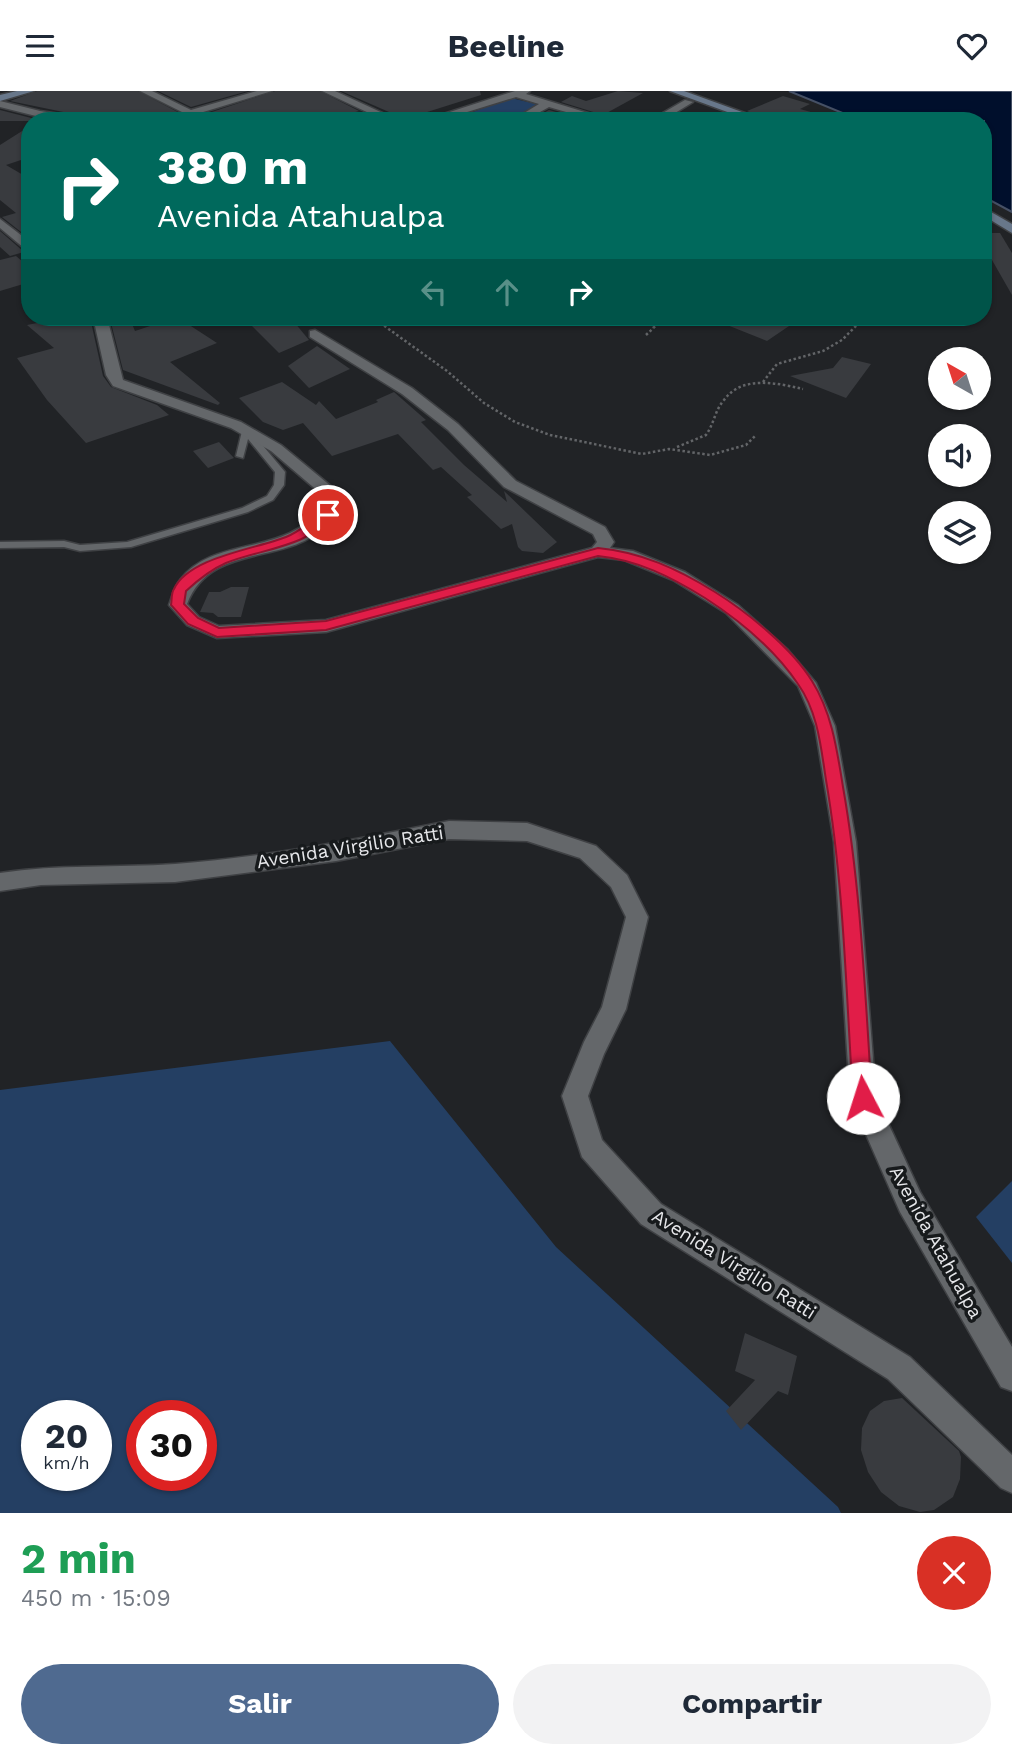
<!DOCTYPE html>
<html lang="es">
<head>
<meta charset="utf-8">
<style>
	body { margin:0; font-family:"Work Sans",sans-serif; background:#f2f2f3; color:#1f2937; height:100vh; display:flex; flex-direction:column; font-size:26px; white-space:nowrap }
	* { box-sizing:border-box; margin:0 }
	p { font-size:23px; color:#747a83 }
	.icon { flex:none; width:38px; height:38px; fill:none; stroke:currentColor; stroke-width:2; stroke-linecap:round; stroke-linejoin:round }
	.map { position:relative; height:1422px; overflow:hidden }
	.drawer { display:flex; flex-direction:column; background:#fff; flex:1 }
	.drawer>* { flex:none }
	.banner { position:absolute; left:21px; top:21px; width:971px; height:214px; border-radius:28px; box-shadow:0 2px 5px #0004; background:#00695c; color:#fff; overflow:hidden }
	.needle { width:46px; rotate:321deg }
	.buttons { position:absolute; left:928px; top:256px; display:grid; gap:14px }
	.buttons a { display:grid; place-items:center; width:63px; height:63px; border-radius:50%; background:#fff; box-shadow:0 2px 5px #0004; font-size:35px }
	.speed { position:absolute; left:21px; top:1309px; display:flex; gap:14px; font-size:35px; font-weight:700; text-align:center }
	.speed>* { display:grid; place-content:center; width:91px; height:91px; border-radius:50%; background:#fff; box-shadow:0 2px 5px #0004; line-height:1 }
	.speed small { font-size:18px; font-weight:400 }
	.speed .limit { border:10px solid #d22; background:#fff; color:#111 }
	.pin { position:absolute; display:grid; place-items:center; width:60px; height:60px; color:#fff; margin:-30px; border:4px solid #fff; border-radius:50%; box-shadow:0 2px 7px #0007 }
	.me { position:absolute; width:77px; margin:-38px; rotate:355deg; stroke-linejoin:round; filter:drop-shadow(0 0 5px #0008) }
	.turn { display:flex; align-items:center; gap:24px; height:147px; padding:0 21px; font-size:32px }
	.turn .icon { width:91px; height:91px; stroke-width:2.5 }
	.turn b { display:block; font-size:49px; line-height:60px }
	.lanes { display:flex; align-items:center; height:66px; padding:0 21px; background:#0003; justify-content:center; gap:35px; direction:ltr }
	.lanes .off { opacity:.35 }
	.round { display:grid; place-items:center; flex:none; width:74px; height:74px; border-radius:37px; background:#f2f2f3 }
	.overview { display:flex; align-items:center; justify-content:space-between; height:119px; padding:0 21px }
	h1 { font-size:42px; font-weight:700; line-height:52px; color:#1e9e55 }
	.action { display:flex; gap:14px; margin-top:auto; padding:14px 21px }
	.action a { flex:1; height:80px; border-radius:42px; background:#4f6a90; color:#fff; font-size:28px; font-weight:700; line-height:80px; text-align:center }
	.action a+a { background:#f2f2f3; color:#1f2937 }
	header { display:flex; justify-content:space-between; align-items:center; height:91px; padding:0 21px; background:#fff; font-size:32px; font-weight:700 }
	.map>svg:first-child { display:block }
	.green { fill:#243f63; fill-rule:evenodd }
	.water { fill:#000f2c; stroke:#455065; stroke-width:2 }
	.building { fill:#393b3f }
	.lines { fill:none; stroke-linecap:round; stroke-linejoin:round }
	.lane-casing { stroke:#3f4144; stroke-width:3 }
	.street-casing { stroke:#3f4144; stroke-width:3 }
	.secondary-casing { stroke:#3f4144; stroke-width:3 }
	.path { stroke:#636568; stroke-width:2.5; stroke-dasharray:2.5 2.5; stroke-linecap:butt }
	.lane { fill:#64676a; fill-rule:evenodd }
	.street { fill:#64676a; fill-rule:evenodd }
	.secondary { fill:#68778a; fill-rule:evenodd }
	.route { fill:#e11d48; stroke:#92132f; stroke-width:2 }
	.labels { text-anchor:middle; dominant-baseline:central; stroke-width:7; stroke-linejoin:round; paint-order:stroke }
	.street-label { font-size:19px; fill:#e6e7ea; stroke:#171a1c }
</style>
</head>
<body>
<header><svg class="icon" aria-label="menu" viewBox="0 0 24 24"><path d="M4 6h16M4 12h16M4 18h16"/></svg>Beeline<svg class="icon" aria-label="heart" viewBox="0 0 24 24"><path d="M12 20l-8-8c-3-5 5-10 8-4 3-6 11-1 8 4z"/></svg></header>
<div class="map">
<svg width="1012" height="1422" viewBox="0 0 1012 1422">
	<rect width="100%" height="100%" fill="#212326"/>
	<g class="green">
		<polygon points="511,7 541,14 509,30 468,30 459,26"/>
		<path d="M390 950 556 1156 838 1416 841 1422H0V999ZM37 1325H96V1384H37ZM142 1325H201V1384H142Z"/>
		<polygon points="1012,1090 1012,1172 976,1126"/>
	</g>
	<polygon class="water" points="789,0 1012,0 1012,121 984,106 984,30 862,30"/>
	<g class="building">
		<polygon points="37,0 138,0 191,28 275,0 320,0 359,20 325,30 107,30 10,10"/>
		<polygon points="158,0 248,0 191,16"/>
		<polygon points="341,0 480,0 481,4 405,28"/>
		<polygon points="618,0 643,2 603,24 561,11 572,5 586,10"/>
		<polygon points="783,5 810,13 800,18 825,25 824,30 769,30 747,20"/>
		<polygon points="0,19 39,29 58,30 0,30"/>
		<polygon points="549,19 587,30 530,30"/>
		<polygon points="30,35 30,66 6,74 30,88 30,148 2,126 16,122 0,109 0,54"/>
		<polygon points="0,140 24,161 10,165 0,156"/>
		<polygon points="984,142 1000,142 1012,162 1012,204 984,155"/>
		<polygon points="16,165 30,177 30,191 0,200 0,169"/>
		<polygon points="68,226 88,226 91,231 103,285 111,296 157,314 169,324 86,352 47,309 17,267 54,257 27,234"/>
		<polygon points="129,226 135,240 177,226 217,252 170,271 220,312 218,314 123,279 110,228"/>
		<polygon points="271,226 290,226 309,249 279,262 249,232"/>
		<polygon points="707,226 767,226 792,233 767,250"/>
		<polygon points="317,255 350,278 309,297 288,275"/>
		<polygon points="842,266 871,273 846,307 790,285 833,277"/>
		<polygon points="282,291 316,314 319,310 336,328 378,311 376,309 394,301 426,329 421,331 464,374 507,411 504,400 557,451 543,462 522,460 518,456 512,433 501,438 467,406 472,404 441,376 433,379 398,343 332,365 303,332 283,339 263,331 239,307"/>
		<polygon points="219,351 234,367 208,377 193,360"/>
		<polygon points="231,496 249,496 241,526 218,526 213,522 200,521 209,501 220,501"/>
		<polygon points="745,1242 797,1265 788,1304 778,1300 741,1339 726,1320 755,1289 735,1280"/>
		<polygon points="902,1307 959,1360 961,1366 960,1388 953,1406 934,1419 920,1421 899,1415 881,1401 868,1381 861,1359 862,1337 870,1320 884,1310"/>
	</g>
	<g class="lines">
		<defs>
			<polygon id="lane" points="246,337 249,338 285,381 284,394 273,409 248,421 131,456 80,460 64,456 0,457 0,451 64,450 80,454 127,451 242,417 267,405 274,394 275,381 248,348 243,367 236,365 242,340"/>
			<g id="street">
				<polygon points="140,0 152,0 191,19 257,0 272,0 190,25"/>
				<polygon points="322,0 335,0 400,30 386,30"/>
				<polygon points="515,0 530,0 526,3 614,30 597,30 549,16 524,30 511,30 539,13 516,6 438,30 422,30"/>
				<polygon points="685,9 693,11 662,30 649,30"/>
				<polygon points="0,10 40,20 105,30 40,26 0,16"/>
				<polygon points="0,128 30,151 30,162 0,137"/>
				<path d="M93 226H107L123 289 241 331 281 354 332 396 339 413C335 420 331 430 325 436 284 475 211 451 187 513L199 526 219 535 326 529 592 457 597 451 593 443 504 396 448 339 402 303 310 246V240L315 239 412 297 458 333 516 390 605 436 614 451 610 457 633 460 685 481 738 514 787 558 816 592 835 635 856 751 876 1006 920 1101 1012 1256V1300L1001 1296 900 1121 850 1007 834 751 815 635 798 595 726 522 673 489 624 469 598 466 326 541 217 547 187 534 169 514C172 506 174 496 180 489 214 443 290 467 323 413L319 401 271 360 231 337 113 295 106 284Z"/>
				<path d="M449 730 527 732 596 755 627 784 648 826 626 918 604 963 588 1005 602 1049 661 1113 910 1266 1012 1364V1402L1001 1397 888 1288 641 1133 582 1066 562 1005 584 951 602 916 626 826 611 796 580 767 527 750 449 748 336 770 175 791 41 794 0 800V782C58 773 117 777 175 773 267 766 359 748 449 730Z"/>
			</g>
			<g id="secondary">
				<polygon points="17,0 34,0 0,10 0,4"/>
				<polygon points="670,0 684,0 767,30 752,30"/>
				<polygon points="984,117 1012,133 1012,142 984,125"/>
			</g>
		</defs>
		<use href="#lane" class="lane-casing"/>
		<use href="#street" class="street-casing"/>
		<use href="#secondary" class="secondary-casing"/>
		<g class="path">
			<polyline points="372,226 447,280 484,312 515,331 550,344 642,363 669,358 710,364 746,354 756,344"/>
			<polyline points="650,226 654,237"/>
			<polyline points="646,244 665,226"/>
			<polyline points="763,291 777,273 823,260 842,249 860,231 860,226"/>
			<path d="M677 356 706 344C714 333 715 319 724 309 742 284 777 292 803 298"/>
		</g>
		<use href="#lane" class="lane"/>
		<use href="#street" class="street"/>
		<use href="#secondary" class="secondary"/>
	</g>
	<path class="route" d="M328 421 334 424C306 457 264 457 226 472 210 479 199 488 186 500L184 513 198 527 219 537 326 530 598 457C641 461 678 478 715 501 747 521 792 557 812 590 832 622 837 659 843 696 861 798 865 903 872 1007L869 1013 863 1016 856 1013 853 1007C846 901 844 794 826 689 821 657 818 621 798 593 775 559 739 529 705 507 671 486 638 469 598 465L326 539 217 546 188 533 171 514C172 509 171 502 174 498 189 466 256 458 286 446 302 440 315 425 328 421Z"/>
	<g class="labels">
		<g class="street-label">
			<text transform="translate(350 756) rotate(-9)">Avenida Virgilio Ratti</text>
			<text transform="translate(936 1151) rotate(61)">Avenida Atahualpa</text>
			<text transform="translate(734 1173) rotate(32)">Avenida Virgilio Ratti</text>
		</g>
	</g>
</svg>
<div class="buttons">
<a><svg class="needle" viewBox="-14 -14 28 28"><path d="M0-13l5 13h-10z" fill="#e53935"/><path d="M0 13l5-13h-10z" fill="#747a83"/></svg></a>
<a><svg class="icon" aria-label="sound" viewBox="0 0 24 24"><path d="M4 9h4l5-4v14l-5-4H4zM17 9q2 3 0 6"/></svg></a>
<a><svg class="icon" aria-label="layers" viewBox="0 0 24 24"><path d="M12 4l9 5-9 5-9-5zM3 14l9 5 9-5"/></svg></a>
</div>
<div class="speed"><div>20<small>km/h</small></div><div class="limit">30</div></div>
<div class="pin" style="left:328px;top:424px;background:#d93025"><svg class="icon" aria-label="arrive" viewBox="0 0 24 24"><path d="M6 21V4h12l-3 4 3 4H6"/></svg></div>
<svg class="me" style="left:863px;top:1007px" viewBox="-20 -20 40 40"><circle r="19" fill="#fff"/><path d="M0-13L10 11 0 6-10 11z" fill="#e11d48"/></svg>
<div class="banner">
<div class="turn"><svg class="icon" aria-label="right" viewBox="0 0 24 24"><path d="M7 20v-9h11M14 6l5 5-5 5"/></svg><div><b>380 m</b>Avenida Atahualpa</div></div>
<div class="lanes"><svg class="icon off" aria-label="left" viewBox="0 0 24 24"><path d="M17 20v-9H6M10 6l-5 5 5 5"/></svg><svg class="icon off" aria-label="ahead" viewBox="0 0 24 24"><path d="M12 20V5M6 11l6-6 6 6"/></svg><svg class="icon" aria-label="right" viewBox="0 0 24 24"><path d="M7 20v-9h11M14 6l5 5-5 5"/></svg></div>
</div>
</div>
<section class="drawer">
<div class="overview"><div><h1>2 min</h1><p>450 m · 15:09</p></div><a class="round" style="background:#d93025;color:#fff"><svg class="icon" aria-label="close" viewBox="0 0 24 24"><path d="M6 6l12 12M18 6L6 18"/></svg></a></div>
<div class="action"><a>Salir</a><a>Compartir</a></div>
</section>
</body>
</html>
